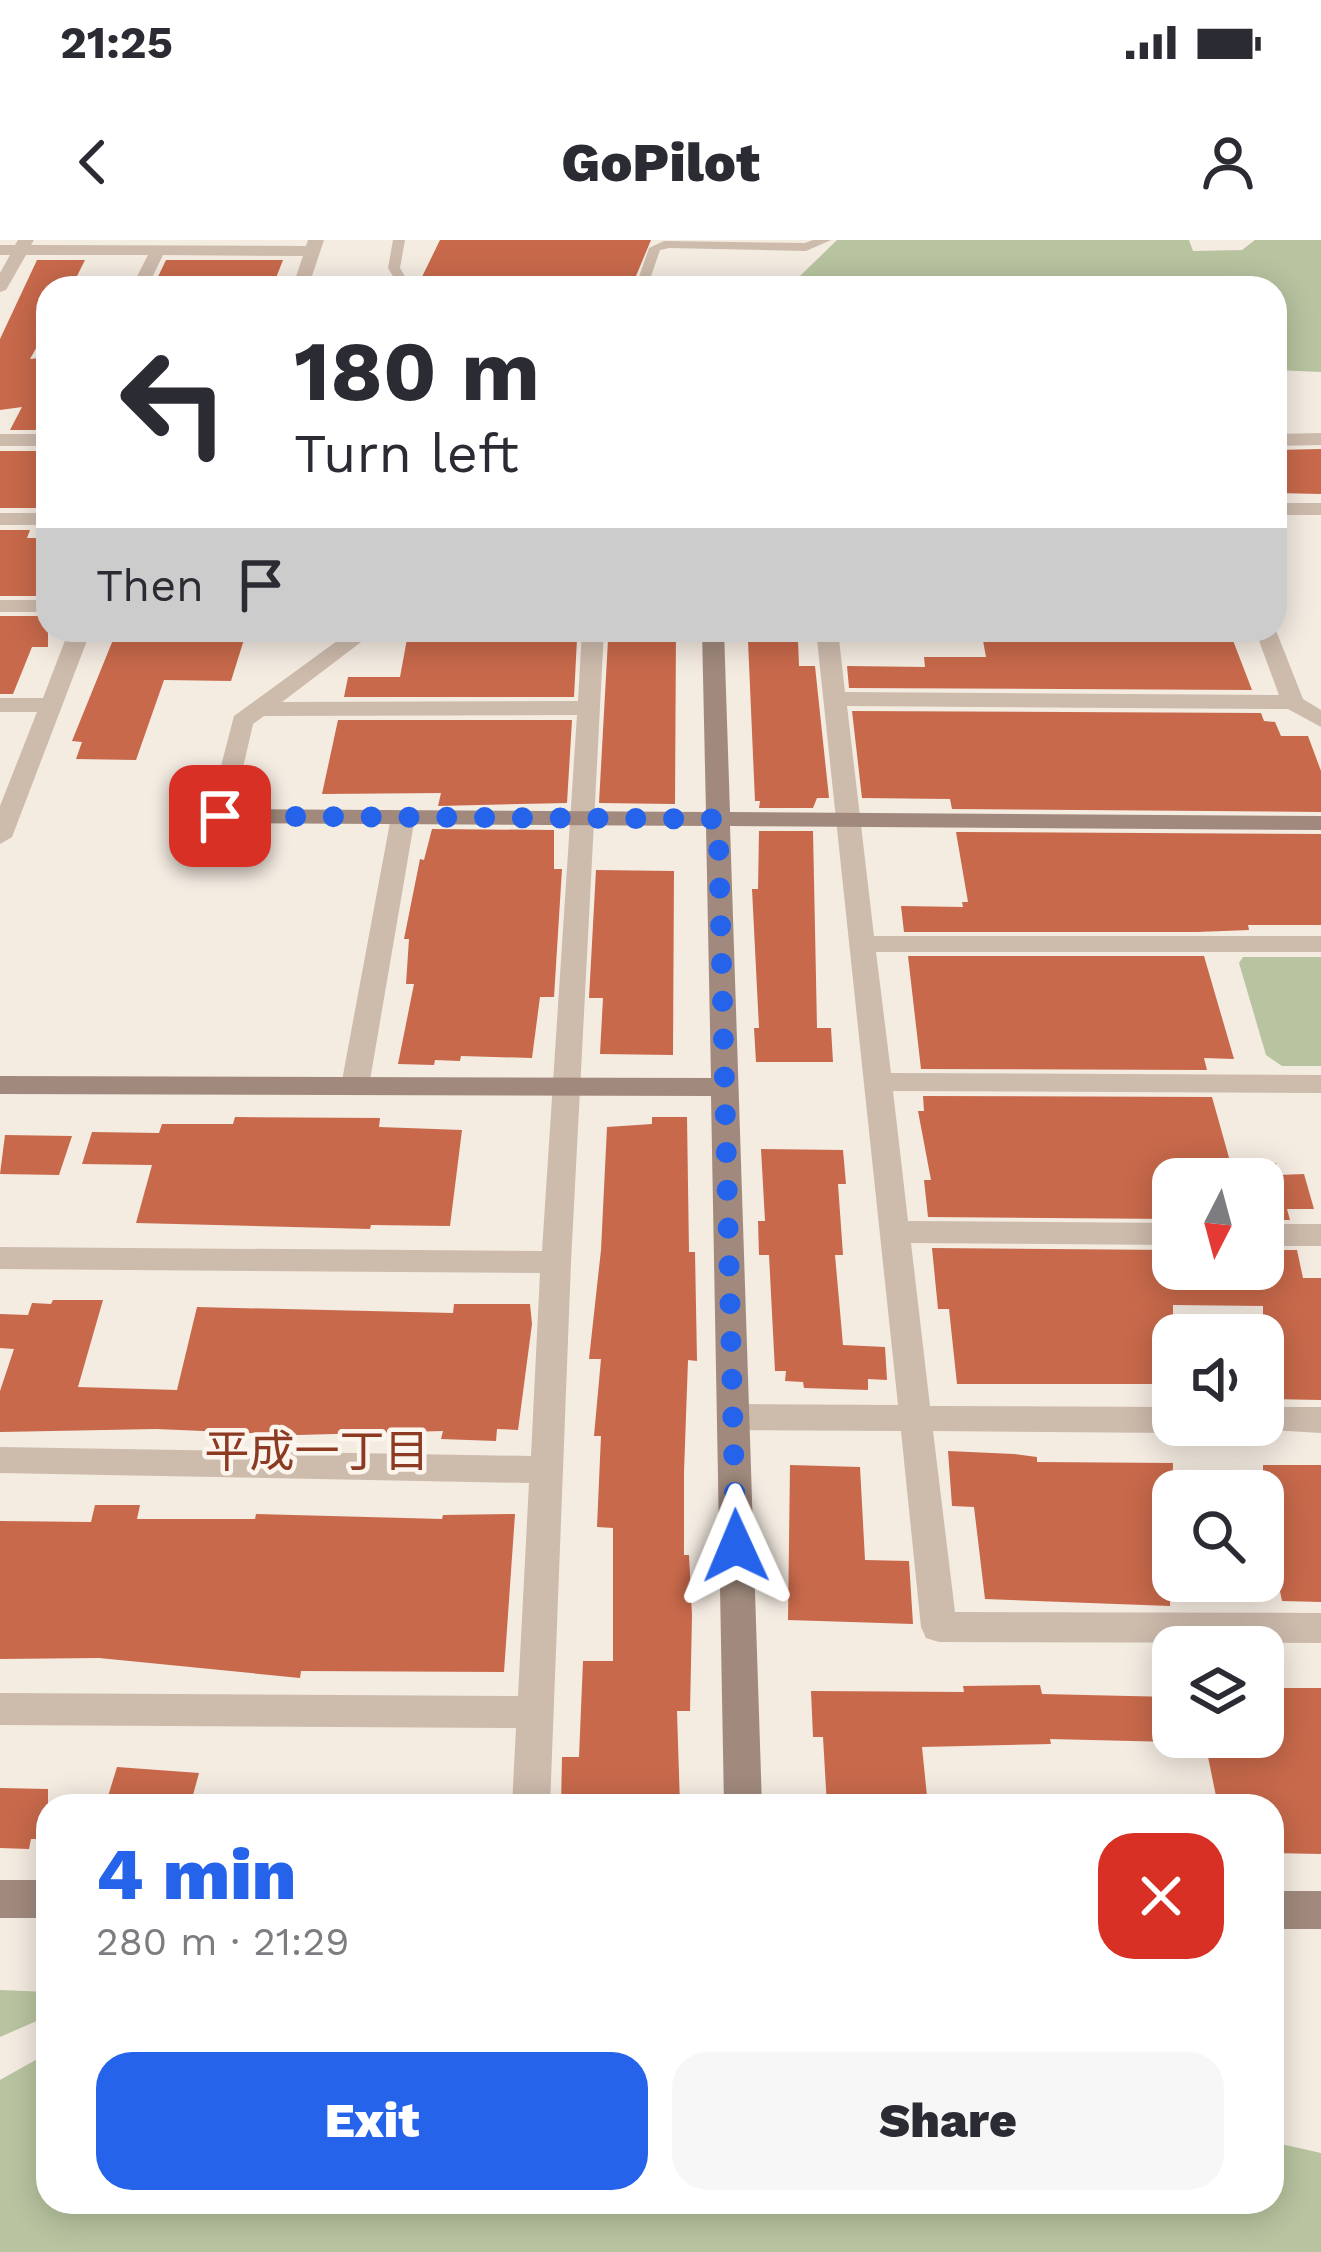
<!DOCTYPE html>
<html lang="en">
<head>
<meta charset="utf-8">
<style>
	body { margin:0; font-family:"Work Sans","Noto Sans JP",sans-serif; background:#f7f7f7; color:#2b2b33; height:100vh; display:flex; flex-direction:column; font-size:45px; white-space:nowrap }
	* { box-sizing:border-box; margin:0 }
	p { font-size:39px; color:#7c7c81 }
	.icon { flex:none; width:66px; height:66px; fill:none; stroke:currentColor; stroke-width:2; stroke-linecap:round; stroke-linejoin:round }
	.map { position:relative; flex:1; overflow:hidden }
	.drawer { position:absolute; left:36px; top:1554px; width:1248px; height:420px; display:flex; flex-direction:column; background:#fff; border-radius:36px; box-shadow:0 6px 30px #0003 }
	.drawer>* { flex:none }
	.guide { position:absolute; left:36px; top:36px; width:1251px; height:366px; border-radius:36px; box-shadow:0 6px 30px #0003; background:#fff; color:#2b2b33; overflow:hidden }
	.needle { width:78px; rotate:186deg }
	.controls { position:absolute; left:1152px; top:918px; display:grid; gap:24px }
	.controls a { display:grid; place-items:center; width:132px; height:132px; border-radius:24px; background:#fff; box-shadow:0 6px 30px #0003; font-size:60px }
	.pin { position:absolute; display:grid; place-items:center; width:102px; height:102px; color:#fff; margin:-51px; border-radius:24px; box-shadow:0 6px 18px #0006 }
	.me { position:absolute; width:132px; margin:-66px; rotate:359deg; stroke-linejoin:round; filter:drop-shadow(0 0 9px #0008) }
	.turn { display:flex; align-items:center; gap:42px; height:252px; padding:0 60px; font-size:54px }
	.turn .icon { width:156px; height:156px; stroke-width:2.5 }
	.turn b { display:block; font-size:84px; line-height:102px }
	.then { display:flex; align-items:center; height:114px; padding:0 60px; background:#0003; gap:24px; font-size:45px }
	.round { display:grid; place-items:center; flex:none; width:126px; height:126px; border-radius:36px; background:#f7f7f7 }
	.overview { display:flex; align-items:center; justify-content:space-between; height:204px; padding:0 60px }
	h1 { font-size:72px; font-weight:800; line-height:90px; color:#2563eb }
	.primary-button { display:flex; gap:24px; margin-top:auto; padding:24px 60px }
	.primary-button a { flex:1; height:138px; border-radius:36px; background:#2563eb; color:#fff; font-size:48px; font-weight:800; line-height:138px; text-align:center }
	.primary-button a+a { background:#f7f7f7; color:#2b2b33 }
	.status { display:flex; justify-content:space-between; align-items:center; height:84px; padding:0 60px; background:#fff; direction:ltr }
	.status svg { height:33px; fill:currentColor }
	header { display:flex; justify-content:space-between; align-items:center; height:156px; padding:0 60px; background:#fff; font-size:54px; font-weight:800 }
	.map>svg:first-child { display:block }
	.green { fill:#b8c4a0 }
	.building { fill:#c8694b }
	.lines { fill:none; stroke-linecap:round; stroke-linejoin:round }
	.lane { fill:#cdbbac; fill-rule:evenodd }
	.street { fill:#cdbbac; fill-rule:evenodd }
	.secondary { fill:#a18a7d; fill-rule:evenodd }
	.route { stroke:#2563eb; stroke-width:21; stroke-dasharray:0 37.8 }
	.labels { text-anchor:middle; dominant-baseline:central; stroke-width:9; stroke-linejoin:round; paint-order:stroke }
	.neighbourhood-label { font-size:45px; fill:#8c3b22; stroke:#fbf5ee }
</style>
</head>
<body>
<div class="status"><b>21:25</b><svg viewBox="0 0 49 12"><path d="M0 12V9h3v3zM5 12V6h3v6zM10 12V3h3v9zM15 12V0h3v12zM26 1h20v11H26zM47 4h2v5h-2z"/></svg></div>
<header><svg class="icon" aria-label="back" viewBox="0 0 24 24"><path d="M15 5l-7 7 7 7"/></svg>GoPilot<svg class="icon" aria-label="person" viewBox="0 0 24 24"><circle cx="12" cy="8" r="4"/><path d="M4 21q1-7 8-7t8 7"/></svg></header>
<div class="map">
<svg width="1321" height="2012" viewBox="0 0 1321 2012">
	<rect width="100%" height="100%" fill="#f4ebe1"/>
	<g class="green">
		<polygon points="837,0 1189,0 1193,11 1242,10 1255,0 1321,0 1321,132 1275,130 1275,48 799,48 799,37"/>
		<polygon points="1243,717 1321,717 1321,826 1282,826 1266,815 1239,723"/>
		<polygon points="0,1750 48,1752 48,1776 0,1797"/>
		<polygon points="48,1813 48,1962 1272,1962 1272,1902 1321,1913 1321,2012 0,2012 0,1840"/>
	</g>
	<g class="building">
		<polygon points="440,0 651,0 631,48 419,43"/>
		<polygon points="37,20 85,20 71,48 48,48 48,87 30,119 48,117 48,190 10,190 22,167 0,170 0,99"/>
		<polygon points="166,20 283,20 274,43 155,43"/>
		<polygon points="1321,209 1321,254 1275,253 1275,210"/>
		<polygon points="0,211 48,211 48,251 40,268 0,268"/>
		<polygon points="0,290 30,290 27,298 48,298 48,356 0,356"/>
		<polygon points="0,376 48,376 48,407 32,407 13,454 0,454"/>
		<polygon points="117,390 247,390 231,441 164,440 136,520 76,519 82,502 72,501"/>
		<polygon points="627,390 676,390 675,564 599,563 608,400 626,400"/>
		<polygon points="981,390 1229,390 1252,450 849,448 847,426 925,427 924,417 986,417"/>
		<polygon points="407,399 577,399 574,457 344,457 348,437 400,437"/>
		<polygon points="748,401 798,401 799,426 815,426 829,558 817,558 813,568 759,568 760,561 755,561"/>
		<polygon points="852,471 1261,473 1264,481 1275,482 1281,496 1308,496 1321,531 1321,572 952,569 950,559 862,558"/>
		<polygon points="338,480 572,480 567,563 438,566 441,553 322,554"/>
		<polygon points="432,589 554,590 554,629 562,629 554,757 540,757 532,818 461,816 460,821 435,820 434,825 398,824 414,744 406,744 409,699 404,699 420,619 424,620"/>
		<polygon points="759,591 813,591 817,788 831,788 833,822 756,822 754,788 759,788 752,649 758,649"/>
		<polygon points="956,592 1321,594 1321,685 1248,685 1249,690 1197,692 904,692 901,666 963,667 962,662 968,662"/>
		<polygon points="596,630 674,631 673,815 600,814 603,758 589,758"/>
		<polygon points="908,716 1204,716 1234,819 1204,818 1207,830 921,829"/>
		<polygon points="923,856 1212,857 1235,939 1173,939 1173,979 928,977 924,940 931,940 918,871 924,871"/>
		<polygon points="235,877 380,878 379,887 462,890 450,986 371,985 370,989 136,983 152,925 82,924 92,892 159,893 162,884 233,884"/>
		<polygon points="652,877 687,877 689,1012 695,1012 697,1121 688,1120 684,1232 684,1315 689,1315 692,1375 690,1471 677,1471 680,1566 561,1566 562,1517 579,1517 583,1421 613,1421 613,1288 597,1287 601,1196 594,1196 601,1119 589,1119 601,1010 607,887 652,884"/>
		<polygon points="5,895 72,896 59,935 0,934"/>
		<polygon points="761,909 843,910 846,944 838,944 843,1015 835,1015 843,1105 885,1107 887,1140 868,1139 868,1150 804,1148 803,1142 785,1141 786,1131 775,1131 769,1015 759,1015 758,981 765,981"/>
		<polygon points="1276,923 1279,935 1304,934 1314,969 1287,969 1290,980 1263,980 1263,925"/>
		<polygon points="932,1008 1173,1010 1173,1029 1263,1030 1263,1010 1297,1010 1303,1038 1321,1038 1321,1160 1263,1159 1263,1066 1173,1065 1173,1144 957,1144 949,1069 938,1069"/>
		<polygon points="53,1060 103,1060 78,1147 177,1150 197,1067 453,1073 454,1064 530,1064 532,1084 518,1190 497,1189 496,1201 441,1199 443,1191 298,1195 156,1189 0,1192 0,1151 14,1109 0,1108 0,1074 28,1075 32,1063 51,1064"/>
		<polygon points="948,1211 1014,1214 1037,1217 1037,1222 1173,1223 1170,1366 985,1359 974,1267 952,1266"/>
		<polygon points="790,1225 860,1227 865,1320 909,1321 913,1384 788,1380"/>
		<polygon points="1263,1225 1321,1225 1321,1362 1282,1361 1263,1269"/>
		<polygon points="95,1265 140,1265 137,1279 255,1279 256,1274 442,1279 443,1275 515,1274 504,1432 301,1431 300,1438 99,1418 0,1419 0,1281 91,1282"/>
		<polygon points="1040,1445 1042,1454 1173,1457 1173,1502 1050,1499 1051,1504 922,1507 928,1566 827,1566 823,1497 813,1497 811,1451 964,1452 963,1446"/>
		<polygon points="1263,1448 1321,1448 1321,1614 1272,1613 1272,1566 1218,1566 1204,1497 1263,1497"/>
		<polygon points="117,1527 199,1533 190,1566 105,1566"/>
		<polygon points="0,1548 48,1549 48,1599 31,1599 29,1609 0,1608"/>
	</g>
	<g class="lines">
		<g class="lane">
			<polygon points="393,0 405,0 400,28 412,48 400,48 388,28"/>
			<polygon points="813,0 831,0 806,11 669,8 660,10 647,48 635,48 649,8 664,1 805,3"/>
		</g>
		<g class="street">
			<polygon points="18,0 34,0 31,5 306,6 308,0 324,0 308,48 292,48 303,16 163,15 147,48 131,48 148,15 26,15 6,50 0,52 0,33 10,15 0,15 0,5 15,5"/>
			<polygon points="1321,193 1321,205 1275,206 1275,194"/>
			<rect x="0" y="194" width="48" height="12"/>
			<rect x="1275" y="263" width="46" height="12"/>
			<rect x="0" y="273" width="48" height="12"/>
			<rect x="0" y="360" width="48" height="12"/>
			<polygon points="1275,388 1303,459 1321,470 1321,487 1288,469 847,466 874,696 1321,696 1321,712 876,712 891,833 1321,835 1321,853 893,851 908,981 1173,983 1173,1005 911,1003 930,1166 1173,1167 1173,1185 1187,1185 1173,1193 933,1191 955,1372 1321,1373 1321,1403 939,1402 926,1398 921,1387 901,1191 733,1190 722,1186 717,1177 722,1168 733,1164 898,1165 816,390 838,390 845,452 1279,455 1255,390"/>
			<polygon points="69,390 91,390 12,597 0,604 0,566 37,472 0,472 0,458 43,458"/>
			<polygon points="352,390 377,390 282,462 578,461 582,390 604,390 571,1022 550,1566 512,1566 516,1488 0,1485 0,1453 518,1456 529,1243 0,1233 0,1207 531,1216 540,1033 0,1029 0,1007 542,1011 577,475 264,476 253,484 232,576 220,583 208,576 234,476"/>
			<polygon points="403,570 415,577 369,846 355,855 341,846 391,577"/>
			<rect x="1263" y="984" width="58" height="22"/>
			<polygon points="1263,1167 1321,1167 1321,1193 1252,1189 1249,1185 1263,1185"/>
		</g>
		<g class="secondary">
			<polygon points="702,390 724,390 730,572 1321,576 1321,590 730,586 762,1566 724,1566 711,856 0,854 0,836 711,838 706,586 220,583 208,576 220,569 706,572"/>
			<rect x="0" y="1640" width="48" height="38"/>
			<rect x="1272" y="1651" width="49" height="38"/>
		</g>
	</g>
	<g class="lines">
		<polyline class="route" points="220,576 718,579 736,1306"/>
	</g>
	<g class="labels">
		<g class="neighbourhood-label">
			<text x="317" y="1211">平成一丁目</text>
		</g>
	</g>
</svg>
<div class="controls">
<a><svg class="needle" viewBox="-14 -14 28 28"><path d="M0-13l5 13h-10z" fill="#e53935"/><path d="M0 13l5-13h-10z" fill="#7c7c81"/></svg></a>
<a><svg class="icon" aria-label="sound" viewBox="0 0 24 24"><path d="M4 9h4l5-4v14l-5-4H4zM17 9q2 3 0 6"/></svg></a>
<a><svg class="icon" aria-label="search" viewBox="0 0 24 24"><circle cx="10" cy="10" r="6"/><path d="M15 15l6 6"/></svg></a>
<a><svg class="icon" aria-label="layers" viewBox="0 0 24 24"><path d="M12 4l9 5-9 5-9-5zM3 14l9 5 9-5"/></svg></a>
</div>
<div class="pin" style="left:220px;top:576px;background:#d93025"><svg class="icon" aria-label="arrive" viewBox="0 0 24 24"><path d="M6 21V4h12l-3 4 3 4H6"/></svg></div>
<svg class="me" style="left:736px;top:1306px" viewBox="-20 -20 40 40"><path d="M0-17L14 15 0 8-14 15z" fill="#2563eb" stroke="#fff" stroke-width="4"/></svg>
<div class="guide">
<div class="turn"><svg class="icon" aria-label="left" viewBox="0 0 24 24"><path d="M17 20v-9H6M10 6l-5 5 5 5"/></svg><div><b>180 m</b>Turn left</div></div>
<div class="then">Then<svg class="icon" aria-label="arrive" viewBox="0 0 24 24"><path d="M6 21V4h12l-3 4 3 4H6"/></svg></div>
</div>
<section class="drawer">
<div class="overview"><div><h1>4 min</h1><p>280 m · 21:29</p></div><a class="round" style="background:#d93025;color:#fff"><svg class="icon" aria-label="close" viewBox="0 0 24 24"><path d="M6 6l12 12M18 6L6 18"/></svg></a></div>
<div class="primary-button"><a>Exit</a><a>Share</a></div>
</section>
</div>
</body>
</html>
